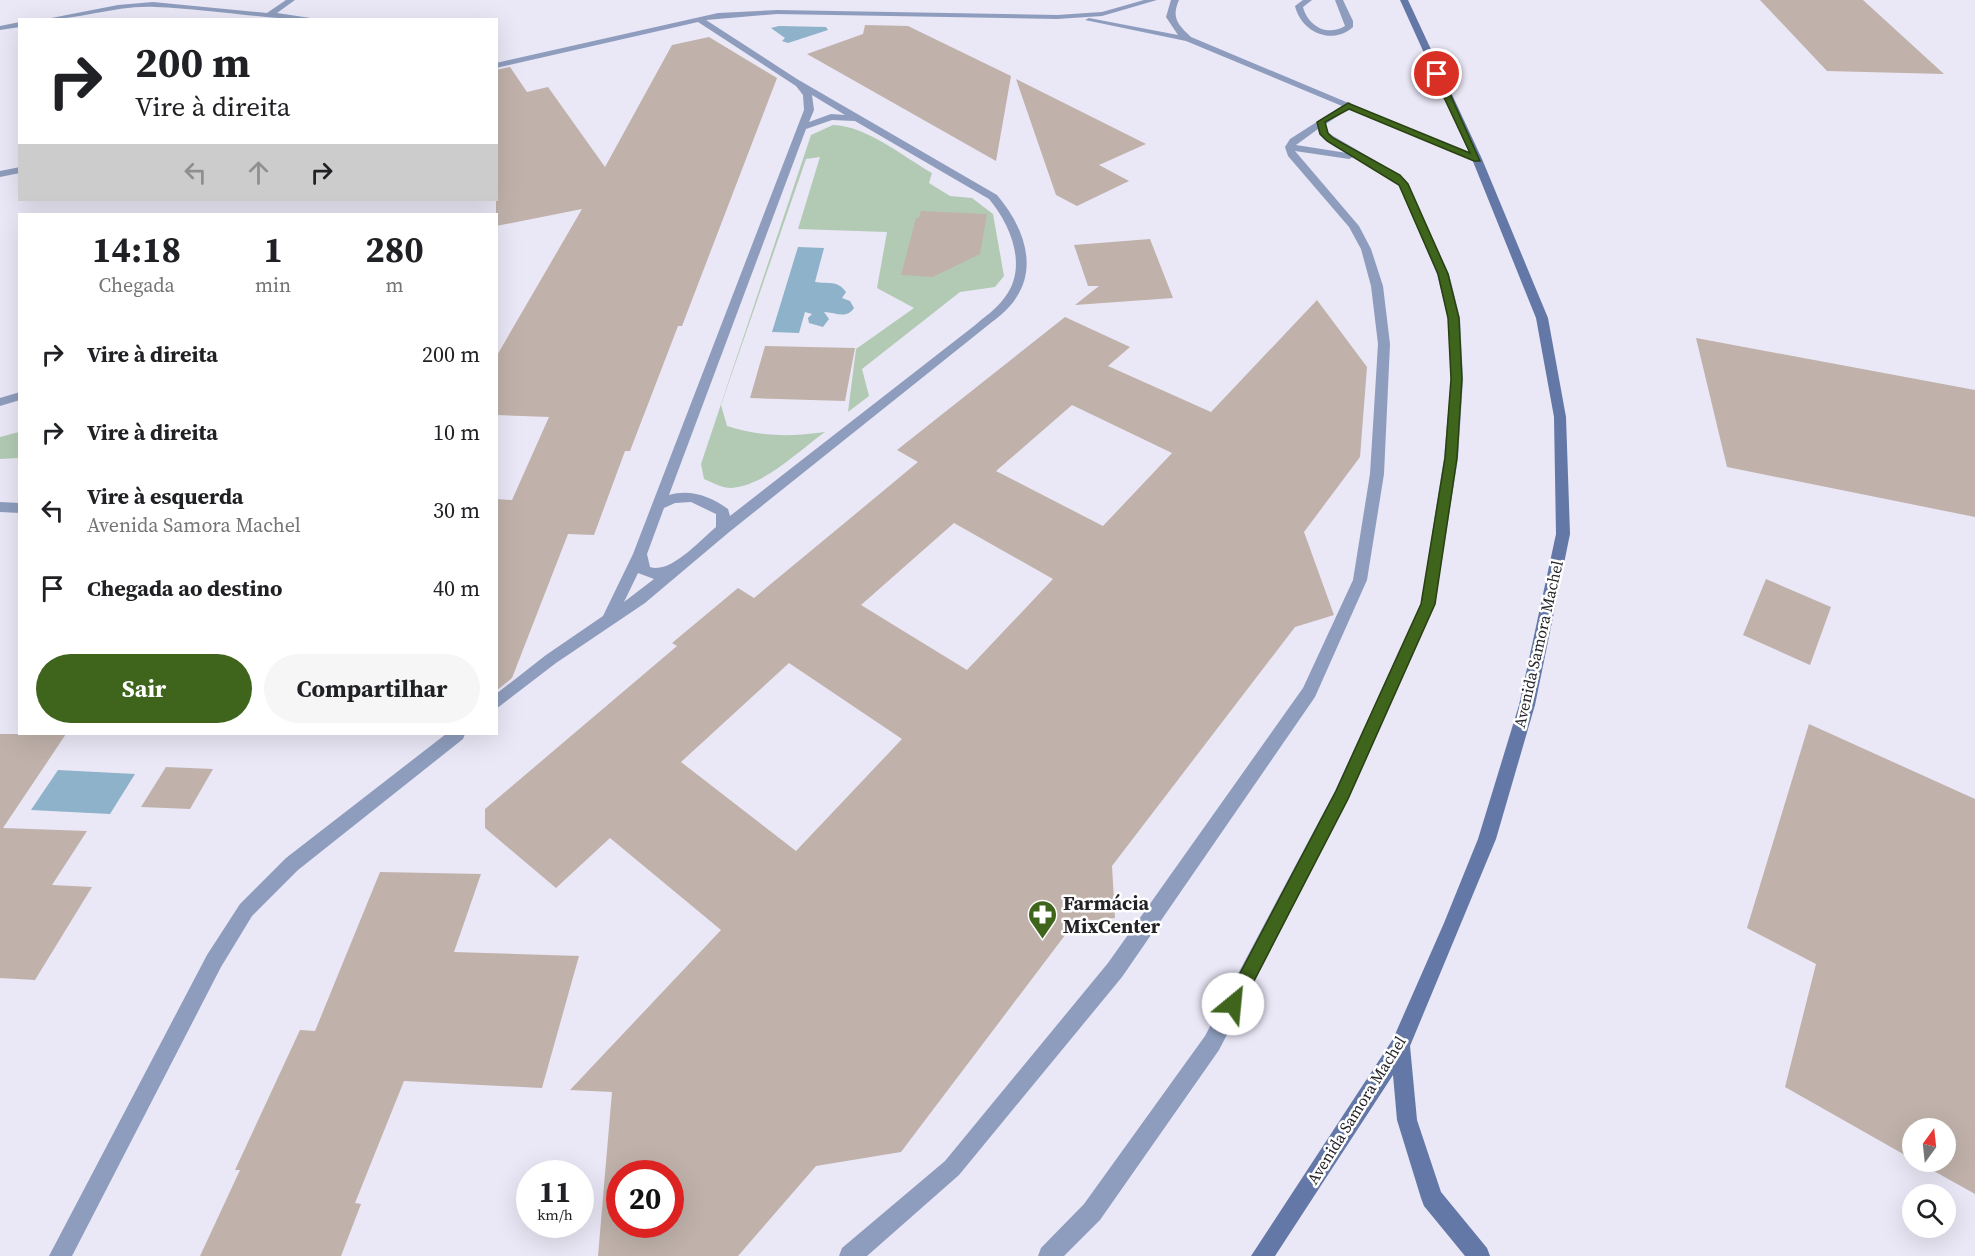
<!DOCTYPE html>
<html lang="pt">
<head>
<meta charset="utf-8">
<style>
	body { margin:0; font-family:"Source Serif 4",serif; background:#f6f6f6; color:#202124; height:100vh; display:flex; flex-direction:column; font-size:22px; white-space:nowrap }
	* { box-sizing:border-box; margin:0 }
	p { font-size:20px; color:#757577 }
	.icon { flex:none; width:33px; height:33px; fill:none; stroke:currentColor; stroke-width:2; stroke-linecap:round; stroke-linejoin:round }
	.map { position:relative; flex:1; overflow:hidden }
	.side { position:absolute; left:18px; top:213px; width:480px; height:522px; display:flex; flex-direction:column; background:#fff; border-radius:0px; box-shadow:0 6px 24px #0002 }
	.side>* { flex:none }
	.banner { position:absolute; left:18px; top:18px; width:480px; height:183px; border-radius:0px; box-shadow:0 6px 24px #0002; background:#fff; color:#202124; overflow:hidden }
	.needle { width:39px; rotate:15deg }
	.tools { position:absolute; left:1902px; top:1118px; display:grid; gap:12px }
	.tools a { display:grid; place-items:center; width:54px; height:54px; border-radius:50%; background:#fff; box-shadow:0 6px 24px #0002; font-size:30px }
	.speed { position:absolute; left:516px; top:1160px; display:flex; gap:12px; font-size:30px; font-weight:700; text-align:center }
	.speed>* { display:grid; place-content:center; width:78px; height:78px; border-radius:50%; background:#fff; box-shadow:0 6px 24px #0002; line-height:1 }
	.speed small { font-size:15px; font-weight:400 }
	.speed .limit { border:9px solid #d22; background:#fff; color:#111 }
	.pin { position:absolute; display:grid; place-items:center; width:51px; height:51px; color:#fff; margin:-26px; border:3px solid #fff; border-radius:50%; box-shadow:0 2px 6px #0007 }
	.me { position:absolute; width:66px; margin:-33px; rotate:28deg; stroke-linejoin:round; filter:drop-shadow(0 0 4px #0008) }
	.turn { display:flex; align-items:center; gap:21px; height:126px; padding:0 18px; font-size:27px }
	.turn .icon { width:78px; height:78px; stroke-width:2.5 }
	.turn b { display:block; font-size:42px; line-height:51px }
	.lanes { display:flex; align-items:center; height:57px; padding:0 18px; background:#0003; justify-content:center; gap:30px; direction:ltr }
	.lanes .off { opacity:.35 }
	.eta { display:flex; justify-content:space-evenly; align-items:center; height:102px; text-align:center }
	.eta b { font-size:36px; font-weight:700; line-height:42px }
	.action { display:flex; gap:12px; margin-top:auto; padding:12px 18px }
	.action a { flex:1; height:69px; border-radius:36px; background:#3f641c; color:#fff; font-size:24px; font-weight:700; line-height:69px; text-align:center }
	.action a+a { background:#f6f6f6; color:#202124 }
	ul { padding:0; list-style:none }
	li { display:flex; align-items:center; gap:18px; height:78px; padding:0 18px }
	li div { flex:1 }
	li b { display:block; font-size:22px }
	li em { font-style:normal }
	.map>svg:first-child { display:block }
	.green { fill:#b2cab4 }
	.water { fill:#8db2c9 }
	.building { fill:#c0b2ab; fill-rule:evenodd }
	.lines { fill:none; stroke-linecap:round; stroke-linejoin:round }
	.service { fill:#8e9dbd; fill-rule:evenodd }
	.minor { fill:#8e9dbd; fill-rule:evenodd }
	.secondary { fill:#6378a6; fill-rule:evenodd }
	.route { fill:#3f641c; stroke:#294112; stroke-width:1.5 }
	.labels { text-anchor:middle; dominant-baseline:central; stroke-width:5; stroke-linejoin:round; paint-order:stroke }
	.street-label { font-size:16px; fill:#232227; stroke:#fff }
	.near-poi-label { font-size:20px; font-weight:bold; fill:#232227; stroke:#fff; text-anchor:start }
</style>
</head>
<body>
<div class="map">
<svg width="1975" height="1256" viewBox="0 0 1975 1256">
	<rect width="100%" height="100%" fill="#eae7f6"/>
	<g class="green">
		<path d="M833 125C867 126 902 156 932 173L929 183 950 196 972 198 993 214 1004 276 995 287 960 292 862 369 869 396 848 412 856 349 914 308 877 288 887 232 798 229 820 157 806 159 721 405 727 426C760 437 791 437 825 432 798 451 766 485 731 488 722 488 713 483 704 479L701 464 811 135Z"/>
		<polygon points="19,432 19,458 0,459 0,437"/>
	</g>
	<g class="water">
		<polygon points="779,26 826,27 828,30 788,43 782,41 785,38 771,28"/>
		<path d="M798 247 824 248 815 282C827 284 838 280 846 292L842 298 850 301 854 308C846 320 835 312 824 312L829 319 823 327 809 323 808 318 812 314 805 312 799 333 772 332Z"/>
		<polygon points="58,770 135,774 110,814 31,810"/>
	</g>
	<g class="building">
		<polygon points="1760,0 1863,0 1944,74 1827,71"/>
		<polygon points="865,25 908,26 1011,76 996,161 807,54 863,34"/>
		<polygon points="709,37 777,78 682,326 678,326 630,451 625,451 594,535 568,534 512,678 496,691 496,499 512,500 549,417 496,415 496,357 582,209 496,226 496,70 510,67 527,92 548,87 605,167 672,45"/>
		<polygon points="1016,79 1146,144 1099,165 1129,181 1077,206 1056,195"/>
		<polygon points="921,211 987,214 980,254 933,277 901,275 916,218 919,218"/>
		<polygon points="1150,239 1173,298 1075,305 1099,286 1088,286 1074,245"/>
		<path d="M1317 300 1367 367 1360 457 1304 532 1334 615 1295 627 1112 866 1115 918 1075 922 901 1152 816 1166 738 1256H598L612 1092 570 1090 721 930 610 838 556 888 485 828V809L677 646 672 643 738 588 754 598 853 516 918 462 897 450 1065 317 1130 347 1108 366 1211 412ZM1072 405 1172 453 1103 526 996 471ZM954 523 1053 579 967 670 861 605ZM789 663 902 739 796 851 681 762ZM620 1173H670V1224H620Z"/>
		<polygon points="1696,338 1975,390 1975,517 1727,467"/>
		<polygon points="765,346 855,348 845,401 750,398"/>
		<polygon points="1766,579 1831,607 1810,665 1743,635"/>
		<polygon points="1809,724 1975,799 1975,1194 1916,1161 1946,1161 1946,1128 1912,1128 1912,1159 1785,1087 1816,964 1747,928"/>
		<polygon points="0,734 66,734 3,828 87,831 52,885 92,887 35,980 0,978"/>
		<polygon points="166,767 213,769 190,809 141,807"/>
		<polygon points="380,872 481,874 454,952 579,956 542,1088 404,1081 355,1203 361,1204 341,1256 200,1256 240,1170 235,1170 300,1030 315,1031"/>
	</g>
	<g class="lines">
		<g class="service">
			<path d="M1303 0H1312L1303 7C1308 26 1327 37 1345 26L1335 0H1343L1353 21V27C1332 46 1301 32 1295 6Z"/>
			<path d="M1348 102 1351 103V107L1326 124 1328 133 1400 175 1407 182 1449 274 1460 318 1463 379 1458 458 1435 604 1348 800 1219 1050 1100 1220 1064 1256H1038L1041 1248 1084 1204 1205 1036 1335 791 1421 604 1444 458 1451 379 1448 318 1437 274 1399 185 1392 179 1353 157 1349 159 1295 151 1359 226 1371 249 1383 286 1390 344 1384 474 1367 580 1315 697 1122 977 959 1175 867 1256H839L842 1248 945 1161 1108 963 1303 688 1353 580 1370 474 1378 344 1371 286 1361 249 1349 227 1288 156 1285 147 1290 139ZM1318 129C1321 141 1336 147 1347 153L1296 145Z"/>
		</g>
		<g class="minor">
			<path d="M286 0H295L277 13 324 20C267 20 211 9 155 7 117 5 79 20 41 20L118 5 153 2 267 13Z"/>
			<path d="M1144 0H1157L1102 16 1057 19 777 14 706 20 797 79 997 195C1021 223 1039 264 1016 298 1008 311 994 320 982 330L728 533 645 603 556 663 496 709V694L546 655 603 616 633 554 804 110 803 95 796 86 698 22 496 68V63L718 13 777 10 1057 15 1102 12ZM812 95 845 115 831 114 809 122 814 110ZM832 120 855 121 989 199C1011 225 1028 267 1005 297 997 309 984 317 974 326L730 516 728 509C710 496 690 489 669 495L806 129ZM691 502 716 514V527C700 540 671 574 650 567L647 554 664 508 675 503ZM638 573 654 579 624 602Z"/>
			<path d="M1171 0H1179C1171 18 1178 25 1191 37L1482 159 1474 161 1186 41 1085 20 1089 18 1178 35 1166 17Z"/>
			<polygon points="20,22 20,27 0,30 0,26"/>
			<polygon points="20,167 20,173 0,177 0,171"/>
			<polygon points="20,392 20,400 0,406 0,398"/>
			<polygon points="0,502 20,503 20,513 0,512"/>
			<polygon points="446,734 465,734 463,739 298,870 252,916 221,967 72,1256 49,1256 207,955 240,904 286,858"/>
		</g>
		<polygon class="secondary" points="1400,0 1408,0 1482,159 1548,318 1566,417 1570,534 1535,705 1496,839 1410,1046 1417,1120 1441,1192 1487,1248 1490,1256 1465,1256 1424,1206 1421,1198 1397,1120 1393,1075 1275,1256 1251,1256 1393,1039 1444,923 1478,839 1519,705 1556,534 1554,417 1536,318 1472,159"/>
	</g>
	<polygon class="route" points="1437,72 1441,74 1480,161 1474,161 1349,109 1325,122 1328,133 1333,138 1400,175 1408,184 1448,274 1459,318 1462,379 1457,458 1435,604 1348,799 1239,1010 1233,1013 1227,1010 1224,1004 1227,998 1336,791 1421,604 1445,458 1451,379 1448,318 1438,274 1399,185 1327,141 1320,134 1317,122 1348,103 1470,153 1433,74"/>
	<defs>
		<symbol id="pharmacy-pin" viewBox="-11 -11 22 30"><path d="M0 17L-7.5 6A9.5 9.5 0 1 1 7.5 6Z" fill="#3f641c" stroke="#fff"/><path d="M-2-6h4v4h4v4h-4v4h-4v-4h-4v-4h4Z" fill="#fff"/></symbol>
	</defs>
	<g fill-rule="evenodd">
		<use href="#pharmacy-pin" x="1026" y="898" width="33" height="45"/>
	</g>
	<g class="labels">
		<g class="street-label">
			<text transform="translate(1538 644) rotate(-77)">Avenida Samora Machel</text>
			<text transform="translate(1356 1110) rotate(-58)">Avenida Samora Machel</text>
		</g>
		<g class="near-poi-label">
			<text x="1063" y="903">Farmácia<tspan x="1063" dy="23">MixCenter</tspan></text>
		</g>
	</g>
</svg>
<div class="tools">
<a><svg class="needle" viewBox="-14 -14 28 28"><path d="M0-13l5 13h-10z" fill="#e53935"/><path d="M0 13l5-13h-10z" fill="#757577"/></svg></a>
<a><svg class="icon" aria-label="search" viewBox="0 0 24 24"><circle cx="10" cy="10" r="6"/><path d="M15 15l6 6"/></svg></a>
</div>
<div class="speed"><div>11<small>km/h</small></div><div class="limit">20</div></div>
<div class="pin" style="left:1437px;top:74px;background:#d93025"><svg class="icon" aria-label="arrive" viewBox="0 0 24 24"><path d="M6 21V4h12l-3 4 3 4H6"/></svg></div>
<svg class="me" style="left:1233px;top:1004px" viewBox="-20 -20 40 40"><circle r="19" fill="#fff"/><path d="M0-13L10 11 0 6-10 11z" fill="#3f641c"/></svg>
<div class="banner">
<div class="turn"><svg class="icon" aria-label="right" viewBox="0 0 24 24"><path d="M7 20v-9h11M14 6l5 5-5 5"/></svg><div><b>200 m</b>Vire à direita</div></div>
<div class="lanes"><svg class="icon off" aria-label="left" viewBox="0 0 24 24"><path d="M17 20v-9H6M10 6l-5 5 5 5"/></svg><svg class="icon off" aria-label="ahead" viewBox="0 0 24 24"><path d="M12 20V5M6 11l6-6 6 6"/></svg><svg class="icon" aria-label="right" viewBox="0 0 24 24"><path d="M7 20v-9h11M14 6l5 5-5 5"/></svg></div>
</div>
<section class="side">
<div class="eta">
<div><b>14:18</b><p>Chegada</p></div>
<div><b>1</b><p>min</p></div>
<div><b>280</b><p>m</p></div>
</div>
<ul>
<li><svg class="icon" aria-label="right" viewBox="0 0 24 24"><path d="M7 20v-9h11M14 6l5 5-5 5"/></svg><div><b>Vire à direita</b></div><em>200 m</em></li>
<li><svg class="icon" aria-label="right" viewBox="0 0 24 24"><path d="M7 20v-9h11M14 6l5 5-5 5"/></svg><div><b>Vire à direita</b></div><em>10 m</em></li>
<li><svg class="icon" aria-label="left" viewBox="0 0 24 24"><path d="M17 20v-9H6M10 6l-5 5 5 5"/></svg><div><b>Vire à esquerda</b><p>Avenida Samora Machel</p></div><em>30 m</em></li>
<li><svg class="icon" aria-label="arrive" viewBox="0 0 24 24"><path d="M6 21V4h12l-3 4 3 4H6"/></svg><div><b>Chegada ao destino</b></div><em>40 m</em></li>
</ul>
<div class="action"><a>Sair</a><a>Compartilhar</a></div>
</section>
</div>
</body>
</html>
